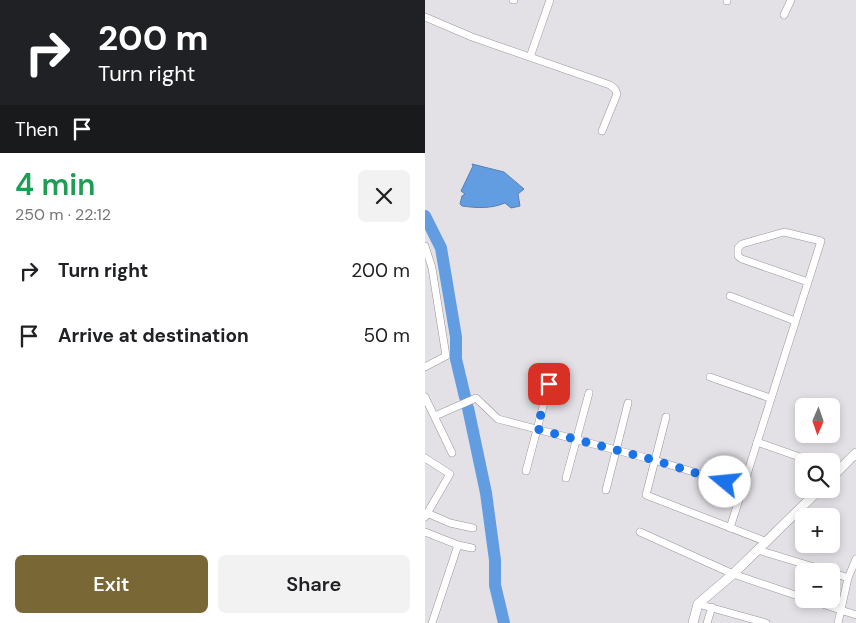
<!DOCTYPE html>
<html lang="en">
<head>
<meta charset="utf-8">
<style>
	body { margin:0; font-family:"DM Sans",sans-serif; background:#f2f2f2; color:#202124; height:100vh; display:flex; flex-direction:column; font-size:19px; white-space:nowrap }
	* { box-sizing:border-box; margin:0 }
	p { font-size:16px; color:#757577 }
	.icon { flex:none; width:28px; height:28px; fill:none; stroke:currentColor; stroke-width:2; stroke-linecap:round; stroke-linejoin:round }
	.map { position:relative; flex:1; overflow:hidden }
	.drawer { display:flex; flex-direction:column; background:#fff; width:425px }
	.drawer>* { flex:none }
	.guide { background:#202124; color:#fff; overflow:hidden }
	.needle { width:32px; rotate:182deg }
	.fabs { position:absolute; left:370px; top:398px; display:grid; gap:10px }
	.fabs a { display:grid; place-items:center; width:45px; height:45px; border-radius:8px; background:#fff; box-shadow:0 2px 8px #0003; font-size:25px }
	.pin { position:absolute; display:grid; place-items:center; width:42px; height:42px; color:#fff; margin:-21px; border-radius:10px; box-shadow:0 2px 8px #0006 }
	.me { position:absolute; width:55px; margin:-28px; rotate:287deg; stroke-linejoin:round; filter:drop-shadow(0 0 4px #0008) }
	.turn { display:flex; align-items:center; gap:18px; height:105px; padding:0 15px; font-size:22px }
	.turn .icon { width:65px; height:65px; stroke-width:2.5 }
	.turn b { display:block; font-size:35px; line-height:42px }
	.then { display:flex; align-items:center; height:48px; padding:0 15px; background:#0003; gap:10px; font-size:19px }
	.round { display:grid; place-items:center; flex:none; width:52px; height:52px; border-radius:8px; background:#f2f2f2 }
	.summary { display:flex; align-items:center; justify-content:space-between; height:85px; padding:0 15px }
	h1 { font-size:30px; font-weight:600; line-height:38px; color:#1e9e55 }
	.cta { display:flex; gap:10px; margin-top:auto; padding:10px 15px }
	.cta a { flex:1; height:58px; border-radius:8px; background:#796836; color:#fff; font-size:20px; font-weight:600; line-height:58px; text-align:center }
	.cta a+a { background:#f2f2f2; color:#202124 }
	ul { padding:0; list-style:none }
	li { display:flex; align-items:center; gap:15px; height:65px; padding:0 15px }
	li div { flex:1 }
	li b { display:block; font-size:19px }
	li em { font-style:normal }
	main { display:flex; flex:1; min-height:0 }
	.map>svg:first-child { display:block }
	.water { fill:#639de1; stroke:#577fb0 }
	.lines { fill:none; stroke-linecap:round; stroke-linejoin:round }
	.river { stroke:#639de1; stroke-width:12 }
	.minor-casing { stroke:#98959a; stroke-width:8 }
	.major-casing { stroke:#98959a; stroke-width:10 }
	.minor { stroke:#fff; stroke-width:7 }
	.major { stroke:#fff; stroke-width:9 }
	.route { stroke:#1a73e8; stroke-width:9; stroke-dasharray:0 16.2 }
</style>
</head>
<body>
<main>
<section class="drawer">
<div class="guide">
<div class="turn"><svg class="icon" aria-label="right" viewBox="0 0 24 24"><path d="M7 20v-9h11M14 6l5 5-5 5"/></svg><div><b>200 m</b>Turn right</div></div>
<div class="then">Then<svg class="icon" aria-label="arrive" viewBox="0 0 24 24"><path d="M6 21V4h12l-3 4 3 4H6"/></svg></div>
</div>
<div class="summary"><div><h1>4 min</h1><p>250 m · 22:12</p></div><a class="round"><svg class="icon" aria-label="close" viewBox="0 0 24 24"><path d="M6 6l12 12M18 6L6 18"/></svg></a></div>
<ul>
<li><svg class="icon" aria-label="right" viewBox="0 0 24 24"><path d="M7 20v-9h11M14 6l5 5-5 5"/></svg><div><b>Turn right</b></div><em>200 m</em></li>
<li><svg class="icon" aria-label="arrive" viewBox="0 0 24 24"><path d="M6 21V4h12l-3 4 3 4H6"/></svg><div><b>Arrive at destination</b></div><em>50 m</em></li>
</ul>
<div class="cta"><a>Exit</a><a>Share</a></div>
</section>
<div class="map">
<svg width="431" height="623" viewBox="0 0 431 623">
	<rect width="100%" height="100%" fill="#e4e1e6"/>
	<path class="water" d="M47 164 79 172 99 189 93 194 95 206 86 208 80 203C65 209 52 208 37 206L35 204 37 196 40 194 36 191 48 166Z"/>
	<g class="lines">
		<g class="river">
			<polyline points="0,216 16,248 31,337 31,359 40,397"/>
			<polyline points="43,408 61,493 70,560 70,585 79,623"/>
		</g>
		<defs>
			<g id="minor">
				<polyline points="88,0 89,0"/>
				<polyline points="302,1 302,0"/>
				<polyline points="359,15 366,0"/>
				<polyline points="0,17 47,37 185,85 190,89 192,94 177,131"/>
				<polyline points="105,57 125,0"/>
				<polyline points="0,246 7,268 21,356 0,367"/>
				<polyline points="305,296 370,321"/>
				<polyline points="285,377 345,398"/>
				<polyline points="0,397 27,453"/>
				<polyline points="10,416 51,398 73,419 229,460 318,487"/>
				<polyline points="241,417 221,495 342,542"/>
				<polyline points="332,442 386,461"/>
				<polyline points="0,458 25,474 0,517"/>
				<polyline points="101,471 124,384"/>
				<polyline points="141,478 164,393"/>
				<polyline points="181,490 203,403"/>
				<polyline points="2,513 25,523 48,528"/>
				<polyline points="305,528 396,241 359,232 317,244 313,248 313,256 317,259 383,282"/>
				<polyline points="0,532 33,545 47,548"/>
				<polyline points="215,532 308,574 379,598"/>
				<polyline points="333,550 402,571"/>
				<polyline points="406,572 423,578"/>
				<polyline points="382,599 431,615"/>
				<polyline points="273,604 341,623"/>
				<polyline points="7,623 33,545"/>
				<polyline points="282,623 287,607"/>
				<polyline points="413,623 423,578 431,559"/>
			</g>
			<g id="major">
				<polyline points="406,478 431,453"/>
				<polyline points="268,623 273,604 308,574 395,489"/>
			</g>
		</defs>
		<use href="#minor" class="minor-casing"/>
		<use href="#major" class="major-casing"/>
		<use href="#minor" class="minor"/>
		<use href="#major" class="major"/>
	</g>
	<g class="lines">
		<polyline class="route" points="124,384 112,429 229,460 300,482"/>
	</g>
</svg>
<div class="fabs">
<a><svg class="needle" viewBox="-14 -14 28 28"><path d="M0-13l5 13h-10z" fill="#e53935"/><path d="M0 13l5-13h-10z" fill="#757577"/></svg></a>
<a><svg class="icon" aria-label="search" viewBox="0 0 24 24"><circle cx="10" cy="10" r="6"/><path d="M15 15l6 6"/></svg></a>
<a>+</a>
<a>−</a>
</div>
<div class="pin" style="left:124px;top:384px;background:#d93025"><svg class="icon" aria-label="arrive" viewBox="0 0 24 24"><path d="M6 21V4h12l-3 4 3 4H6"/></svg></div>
<svg class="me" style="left:300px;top:482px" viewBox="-20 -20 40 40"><circle r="19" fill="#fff"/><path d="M0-13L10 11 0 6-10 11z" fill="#1a73e8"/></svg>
</div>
</main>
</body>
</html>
